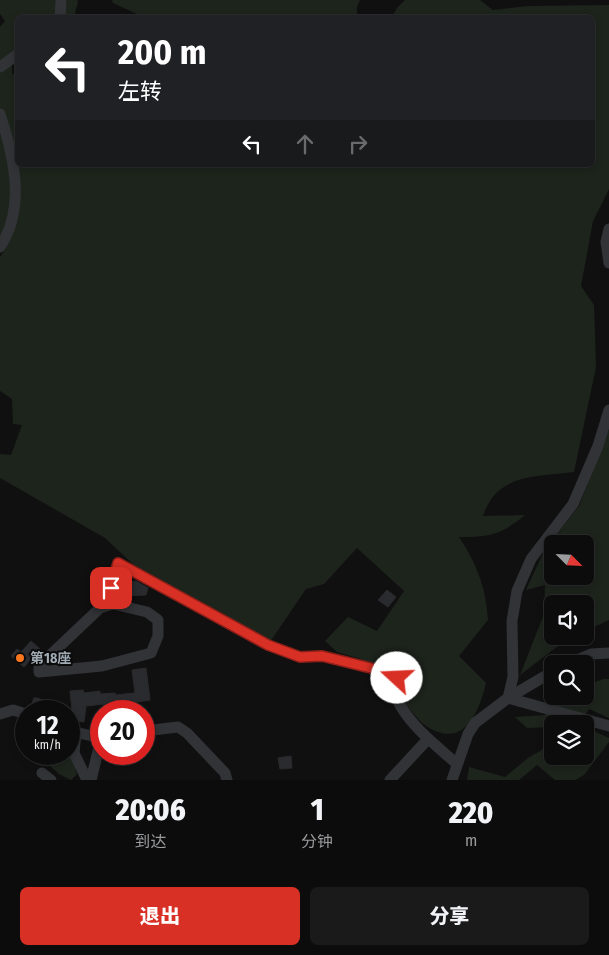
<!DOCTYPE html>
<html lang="zh">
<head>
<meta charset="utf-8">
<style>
	body { margin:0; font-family:"Fira Sans Condensed","Noto Sans SC",sans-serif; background:#1a1a1b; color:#f1f3f6; height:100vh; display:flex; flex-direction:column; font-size:19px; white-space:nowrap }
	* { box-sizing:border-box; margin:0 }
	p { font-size:16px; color:#9a9b9d }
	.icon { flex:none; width:28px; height:28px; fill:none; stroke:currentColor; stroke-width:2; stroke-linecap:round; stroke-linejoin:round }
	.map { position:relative; height:780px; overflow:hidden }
	.panel { display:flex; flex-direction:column; background:#0c0c0d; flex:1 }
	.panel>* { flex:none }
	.banner { position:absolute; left:15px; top:15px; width:580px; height:152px; border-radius:8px; box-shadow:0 2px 8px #0003,0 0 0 1px #2c2c2e; background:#202124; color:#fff; overflow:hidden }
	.needle { width:32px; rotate:114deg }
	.fabs { position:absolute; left:544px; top:535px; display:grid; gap:10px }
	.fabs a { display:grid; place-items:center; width:50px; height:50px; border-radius:8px; background:#0c0c0d; box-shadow:0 2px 8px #0003,0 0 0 1px #2c2c2e; font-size:25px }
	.speed { position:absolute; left:15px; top:700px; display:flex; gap:10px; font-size:25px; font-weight:700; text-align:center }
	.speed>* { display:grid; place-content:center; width:65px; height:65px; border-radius:50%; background:#0c0c0d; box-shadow:0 2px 8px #0003,0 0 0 1px #2c2c2e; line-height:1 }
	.speed small { font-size:12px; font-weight:400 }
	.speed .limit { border:8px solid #d22; background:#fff; color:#111 }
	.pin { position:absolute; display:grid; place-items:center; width:42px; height:42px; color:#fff; margin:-21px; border-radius:10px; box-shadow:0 2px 8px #0006 }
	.me { position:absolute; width:55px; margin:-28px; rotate:290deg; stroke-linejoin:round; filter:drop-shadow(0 0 4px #0008) }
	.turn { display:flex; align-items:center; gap:18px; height:105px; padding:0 20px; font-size:22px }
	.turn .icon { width:65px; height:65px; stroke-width:2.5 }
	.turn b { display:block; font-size:35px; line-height:42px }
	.lanes { display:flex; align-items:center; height:48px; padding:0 20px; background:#0003; justify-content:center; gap:25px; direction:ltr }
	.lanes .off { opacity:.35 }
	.eta { display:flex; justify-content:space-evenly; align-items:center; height:85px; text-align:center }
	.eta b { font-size:30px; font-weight:800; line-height:35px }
	.cta { display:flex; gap:10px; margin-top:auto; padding:10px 20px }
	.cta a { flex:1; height:58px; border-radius:8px; background:#d93025; color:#fff; font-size:20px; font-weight:800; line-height:58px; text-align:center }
	.cta a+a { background:#1a1a1b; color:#f1f3f6 }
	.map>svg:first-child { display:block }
	.green { fill:#1d241c; fill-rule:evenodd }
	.building { fill:#2a2b2e; stroke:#2a2a2d }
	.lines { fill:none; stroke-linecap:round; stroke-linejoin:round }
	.minor { stroke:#313336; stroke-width:11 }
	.route-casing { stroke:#8d1f18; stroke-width:12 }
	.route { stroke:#d93025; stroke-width:9 }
	.poi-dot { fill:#fa771f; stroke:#0b0b0c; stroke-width:2 }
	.labels { text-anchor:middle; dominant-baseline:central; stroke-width:4; stroke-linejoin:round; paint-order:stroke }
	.poi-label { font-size:14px; font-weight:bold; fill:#a0abb3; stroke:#0b0b0c; text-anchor:start }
</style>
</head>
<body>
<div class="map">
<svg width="609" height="780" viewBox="0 0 609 780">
	<rect width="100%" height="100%" fill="#101011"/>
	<g class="green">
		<path d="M0 0H77L78 2 74 17 18 18 17 55 12 57V73L17 77 18 165H592V18L392 17 397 8 405 0H480L493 10 528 6 609 5V189L593 221 581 286 594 305 596 367 574 472C536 477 497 473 483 516L525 515C501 535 489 537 459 537 477 564 486 588 488 620L459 656 486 683C478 717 461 752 422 723 416 717 410 709 404 703L402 677 396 671 369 666 361 659 337 652 325 641 348 617 377 631 404 591 357 548 324 584 306 589 268 645 153 583 105 538 0 478V454L11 455 22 425 13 424 12 399 0 391V257L7 246 0 239V27L5 21 0 14Z"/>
		<polygon points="112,0 360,0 357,7 357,17 138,18 137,14 113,3"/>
		<path d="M609 429V620L585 631V604H552V636H575L562 643 520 675 544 614 545 585 526 590 544 551 579 506ZM552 544H585V576H552Z"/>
		<polygon points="603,679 609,679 609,718 589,709 580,724 552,724 552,727 527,728 515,717 545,715 553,699 560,696 585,696 585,686"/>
		<polygon points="585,727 609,738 609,742 584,775 575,780 555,780 537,765 519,780 467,780 469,767 505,777 528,758 552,744 552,756 585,756"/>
		<polygon points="69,737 70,753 77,774 71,780 59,774 37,754 69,754"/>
	</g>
	<g class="building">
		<polygon points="131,579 132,582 136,581 148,588 146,595 124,596 122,580"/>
		<polygon points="387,590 396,597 388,607 378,600"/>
		<polygon points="31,641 40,649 24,667 11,656 17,649 21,652"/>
		<polygon points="146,668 150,700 131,703 132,707 120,708 120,706 105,707 104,704 86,706 84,722 72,720 73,711 47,711 31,706 34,698 37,698 72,710 70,691 83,690 84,693 100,691 100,694 115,693 115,695 135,693 132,670"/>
		<polygon points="291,756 292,768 280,769 278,758"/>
	</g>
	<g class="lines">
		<g class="minor">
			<polyline points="60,18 61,0"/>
			<polyline points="0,67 18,54"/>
			<path d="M0 114C14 156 26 208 0 247"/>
			<polyline points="609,229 606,242 609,263"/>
			<path d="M113 604 111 588 118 563 268 645 300 657 322 656 395 674C400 684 395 696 400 705 413 728 438 747 457 764"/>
			<polygon points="113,604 147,612 158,620 158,636 151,653 102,666 39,672 39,668 43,662 100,608"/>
			<polyline points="568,664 591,654 609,653"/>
			<polyline points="508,698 609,726"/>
			<polyline points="508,698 552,672"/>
			<polyline points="0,714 13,710 26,714"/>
			<polyline points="70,731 101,738"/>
			<polyline points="144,731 178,727 187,733 225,773 227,780"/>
			<polyline points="76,733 74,753 87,780"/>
			<polyline points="42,773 51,780"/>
			<polyline points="91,780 101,739"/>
			<polyline points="390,780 428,739"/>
			<polyline points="452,780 468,734 475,723 508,698 513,677 512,621 517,591 531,559 573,504 598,446 609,410"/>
		</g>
	</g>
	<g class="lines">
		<defs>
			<polyline id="route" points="111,588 118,563 268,645 300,657 322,656 395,674 397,678"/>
		</defs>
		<use href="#route" class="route-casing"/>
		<use href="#route" class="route"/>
	</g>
	<circle class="poi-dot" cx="20" cy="658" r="5"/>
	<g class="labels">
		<g class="poi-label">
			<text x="30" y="658">第18座</text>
		</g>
	</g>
</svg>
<div class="fabs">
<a><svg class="needle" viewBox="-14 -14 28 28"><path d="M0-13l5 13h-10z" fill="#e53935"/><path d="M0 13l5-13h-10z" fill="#9a9b9d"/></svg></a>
<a><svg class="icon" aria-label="sound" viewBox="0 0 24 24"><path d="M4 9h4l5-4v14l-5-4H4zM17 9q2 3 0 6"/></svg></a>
<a><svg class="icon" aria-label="search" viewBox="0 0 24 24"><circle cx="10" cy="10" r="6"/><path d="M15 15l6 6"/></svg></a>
<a><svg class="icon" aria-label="layers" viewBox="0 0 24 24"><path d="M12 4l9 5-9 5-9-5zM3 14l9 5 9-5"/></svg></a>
</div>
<div class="speed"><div>12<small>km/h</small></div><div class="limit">20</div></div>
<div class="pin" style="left:111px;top:588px;background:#d93025"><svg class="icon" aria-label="arrive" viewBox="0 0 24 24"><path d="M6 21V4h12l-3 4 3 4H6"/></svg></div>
<svg class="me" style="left:397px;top:678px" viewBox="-20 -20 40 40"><circle r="19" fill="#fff"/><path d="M0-13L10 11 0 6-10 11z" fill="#d93025"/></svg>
<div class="banner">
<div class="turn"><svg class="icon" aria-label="left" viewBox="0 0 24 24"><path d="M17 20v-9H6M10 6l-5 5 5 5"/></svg><div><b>200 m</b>左转</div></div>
<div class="lanes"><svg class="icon" aria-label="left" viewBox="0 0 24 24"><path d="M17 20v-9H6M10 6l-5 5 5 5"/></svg><svg class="icon off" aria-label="ahead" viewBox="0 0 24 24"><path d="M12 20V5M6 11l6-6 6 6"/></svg><svg class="icon off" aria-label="right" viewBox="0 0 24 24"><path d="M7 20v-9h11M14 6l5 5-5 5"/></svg></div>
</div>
</div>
<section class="panel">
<div class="eta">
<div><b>20:06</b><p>到达</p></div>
<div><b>1</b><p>分钟</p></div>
<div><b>220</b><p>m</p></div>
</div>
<div class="cta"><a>退出</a><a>分享</a></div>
</section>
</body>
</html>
